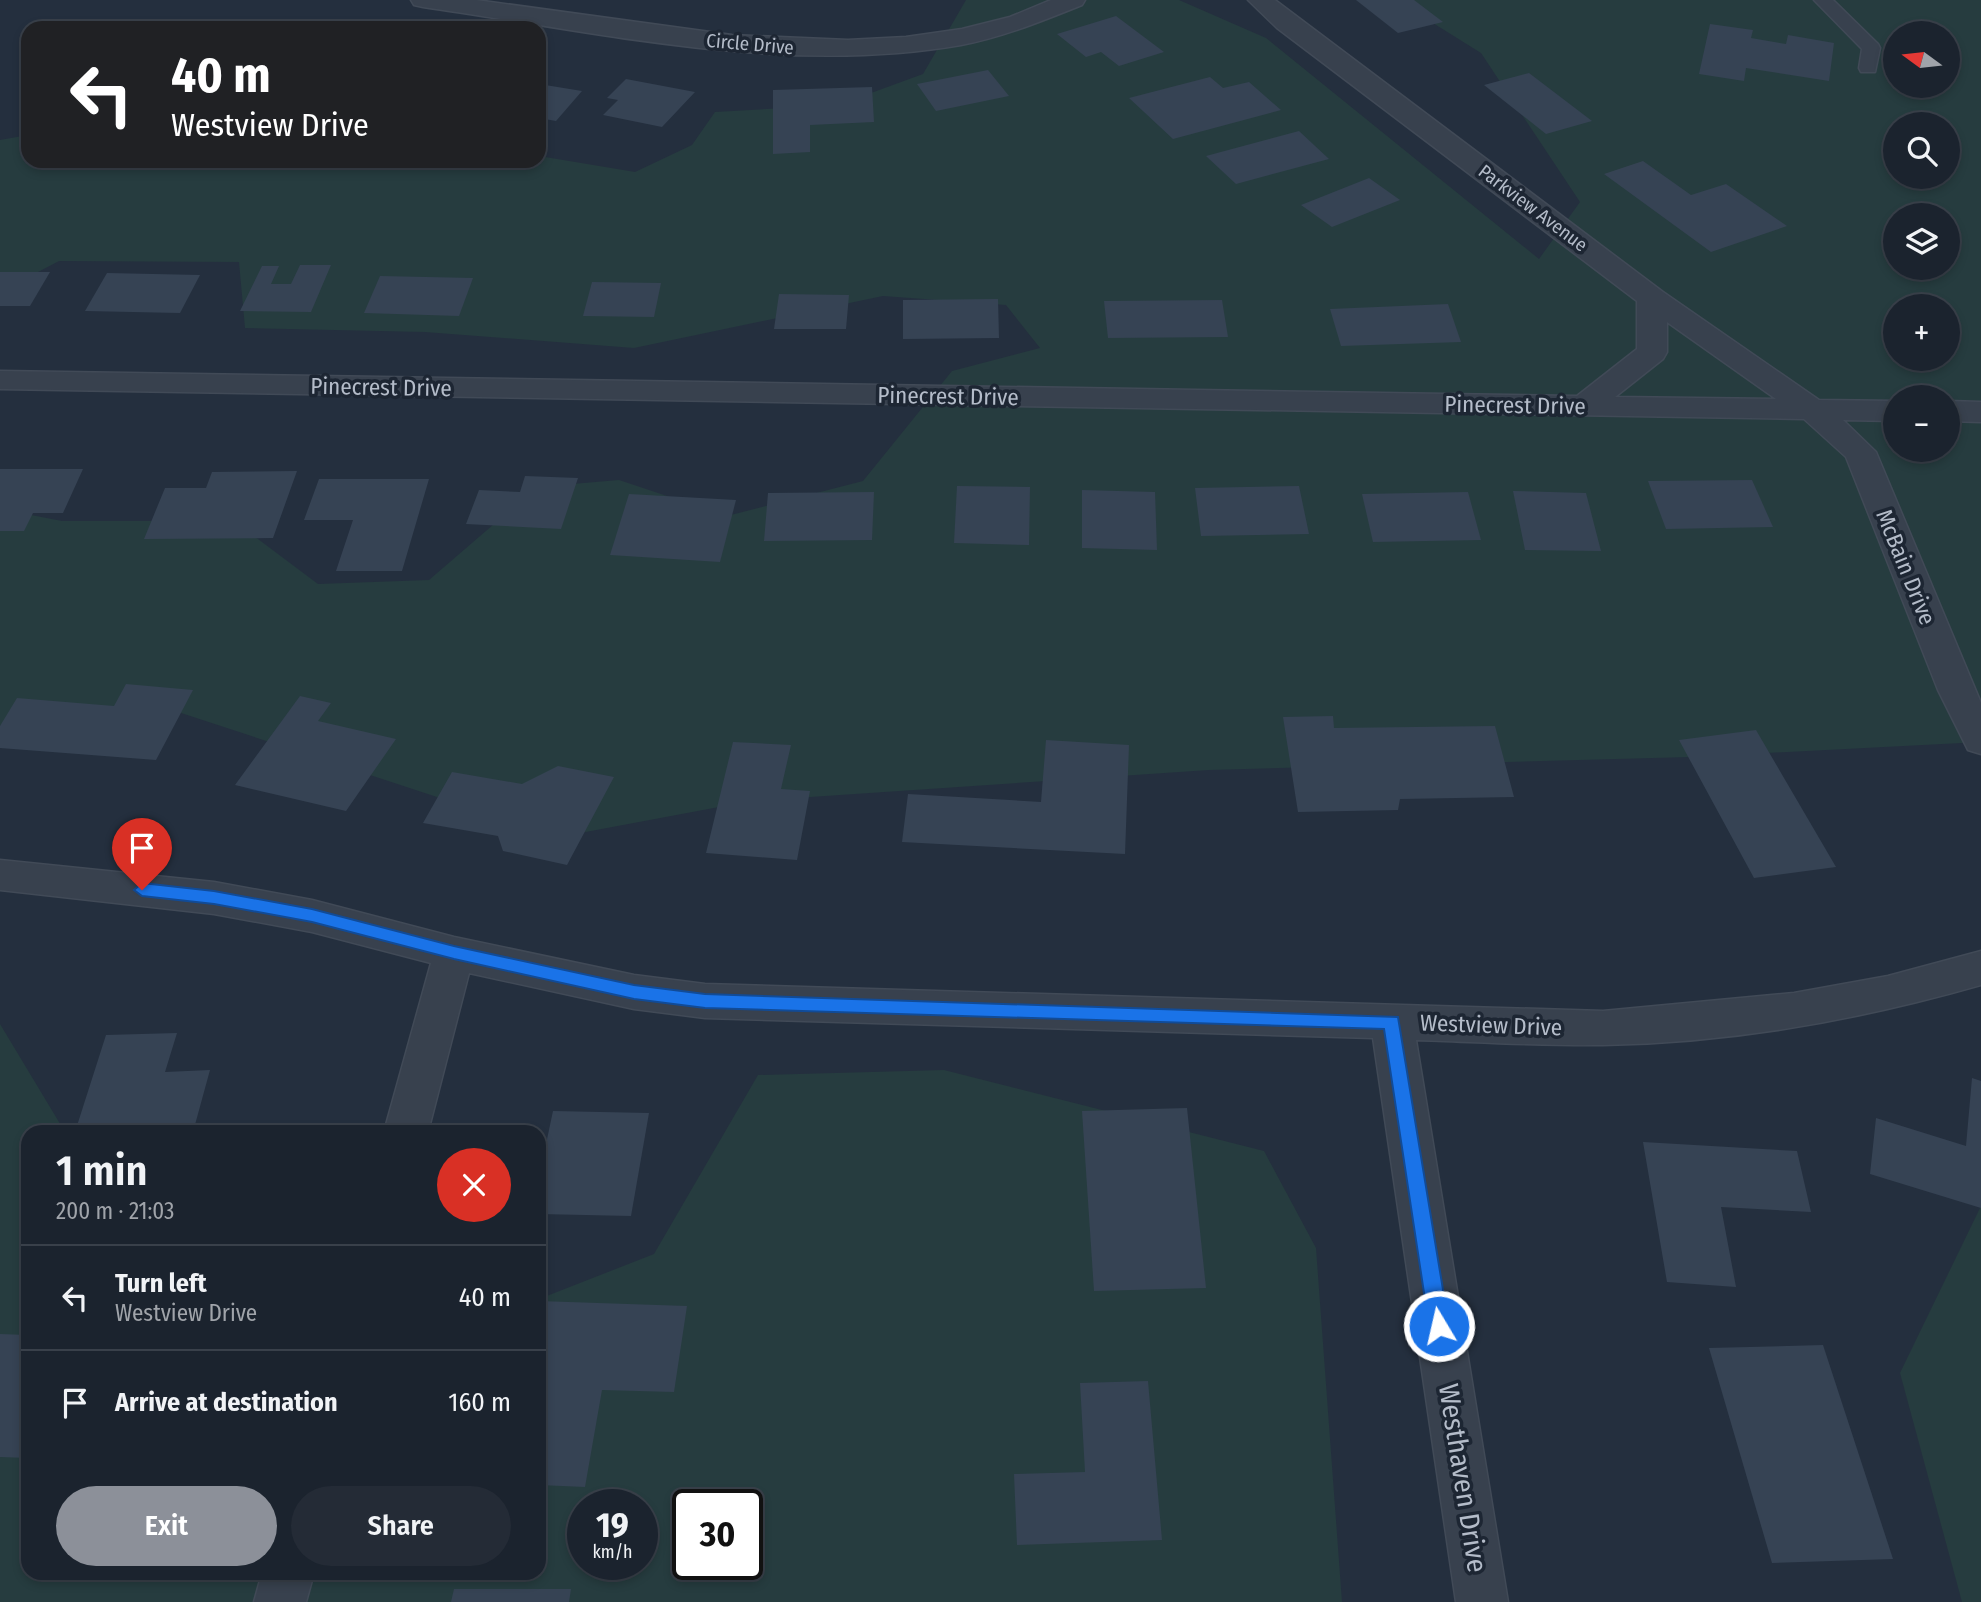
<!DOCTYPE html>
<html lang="en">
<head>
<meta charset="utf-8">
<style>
	body { margin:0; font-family:"Fira Sans Condensed",sans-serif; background:#242b36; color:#f1f3f6; height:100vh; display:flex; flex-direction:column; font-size:26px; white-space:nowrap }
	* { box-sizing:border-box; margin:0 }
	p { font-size:23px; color:#a0a4aa }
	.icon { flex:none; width:38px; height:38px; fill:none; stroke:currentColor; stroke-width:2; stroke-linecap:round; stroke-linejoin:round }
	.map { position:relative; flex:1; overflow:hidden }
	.details { position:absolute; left:21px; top:1125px; width:525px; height:455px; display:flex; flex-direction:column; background:#1b232e; border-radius:21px; box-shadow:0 4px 10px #0003,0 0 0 2px #39404a }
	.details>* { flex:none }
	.banner { position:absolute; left:21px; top:21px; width:525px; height:147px; border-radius:21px; box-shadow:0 4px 10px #0003,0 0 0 2px #39404a; background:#202124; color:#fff; overflow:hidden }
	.needle { width:46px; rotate:285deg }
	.tools { position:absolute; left:1883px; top:21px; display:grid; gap:14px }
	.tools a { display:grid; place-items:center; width:77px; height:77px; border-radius:50%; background:#1b232e; box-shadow:0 4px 10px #0003,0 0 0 2px #39404a; font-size:35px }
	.speed { position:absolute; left:567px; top:1489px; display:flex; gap:14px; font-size:35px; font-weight:700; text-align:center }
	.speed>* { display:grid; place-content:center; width:91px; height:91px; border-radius:50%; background:#1b232e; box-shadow:0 4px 10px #0003,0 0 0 2px #39404a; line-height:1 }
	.speed small { font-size:18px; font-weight:400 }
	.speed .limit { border:4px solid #111; border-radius:10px; background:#fff; color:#111 }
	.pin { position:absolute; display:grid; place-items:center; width:60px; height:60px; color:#fff; margin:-72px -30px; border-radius:50% 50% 50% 0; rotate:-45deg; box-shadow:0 0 7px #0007 }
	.pin .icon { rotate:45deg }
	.me { position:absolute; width:77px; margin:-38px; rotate:351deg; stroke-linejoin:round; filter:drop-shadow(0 0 5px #0008) }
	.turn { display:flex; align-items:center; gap:24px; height:147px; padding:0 35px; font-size:32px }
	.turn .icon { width:91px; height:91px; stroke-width:2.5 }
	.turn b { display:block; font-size:49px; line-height:60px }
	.round { display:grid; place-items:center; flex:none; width:74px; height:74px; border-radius:37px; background:#242b36 }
	.summary { display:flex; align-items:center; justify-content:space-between; height:119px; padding:0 35px }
	h1 { font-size:42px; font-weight:600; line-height:52px }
	.action { display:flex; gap:14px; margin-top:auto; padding:14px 35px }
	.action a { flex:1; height:80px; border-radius:42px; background:#8c9099; color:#fff; font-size:28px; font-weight:600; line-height:80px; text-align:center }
	.action a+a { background:#242b36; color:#f1f3f6 }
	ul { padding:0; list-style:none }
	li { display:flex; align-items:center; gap:21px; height:105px; padding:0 35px; border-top:2px solid #39404a }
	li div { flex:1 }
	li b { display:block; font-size:26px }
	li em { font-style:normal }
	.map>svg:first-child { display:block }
	.green { fill:#263c3f; fill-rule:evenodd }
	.building { fill:#364354 }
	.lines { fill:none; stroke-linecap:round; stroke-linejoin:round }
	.service-casing { stroke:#414a57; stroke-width:3 }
	.minor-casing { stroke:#414a57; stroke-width:3 }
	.tertiary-casing { stroke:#414a57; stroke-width:3 }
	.service { fill:#38414e; fill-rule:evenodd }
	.minor { fill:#38414e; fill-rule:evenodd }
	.tertiary { fill:#38414e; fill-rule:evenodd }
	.route { fill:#1a73e8; stroke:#114b97; stroke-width:2 }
	.labels { text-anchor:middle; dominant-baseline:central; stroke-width:7; stroke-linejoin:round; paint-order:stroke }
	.far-street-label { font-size:19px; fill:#b4bcc9; stroke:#1d2633 }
	.street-label { font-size:23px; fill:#b4bcc9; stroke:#1d2633 }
	.near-street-label { font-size:28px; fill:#b4bcc9; stroke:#1d2633 }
</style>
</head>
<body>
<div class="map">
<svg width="1981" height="1602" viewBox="0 0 1981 1602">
	<rect width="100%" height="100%" fill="#242f3e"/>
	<g class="green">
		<path d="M966 0H1179L1266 38 1539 259 1580 202 1481 53 1396 0H1981V742L1690 757 1209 770 751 801 559 837 175 711 0 726V509L62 521H234L318 584 429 580 537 487 619 480 727 516 863 481 952 371 1040 348 1006 305 883 296 634 348 425 332 245 328 239 262 59 261 0 292V140L28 135V161H257L309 169 323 161H539V156L635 172 692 145 715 112 785 108 871 93 923 74ZM1895 33H1948V86H1895ZM1895 124H1948V177H1895ZM1895 215H1948V268H1895ZM1895 306H1948V359H1895ZM1895 397H1948V450H1895Z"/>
		<path d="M0 1024 65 1132H28V1573H539V1299L654 1254 758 1075 944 1070 1264 1151 1316 1248 1342 1602H0ZM583 1505H642V1564H583ZM688 1505H747V1564H688Z"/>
		<polygon points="1981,1206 1981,1602 1962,1602 1900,1373"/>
	</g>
	<g class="building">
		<polygon points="1356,0 1414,0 1443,22 1398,33"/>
		<polygon points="1116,16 1164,52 1119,66 1101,52 1086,57 1057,34"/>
		<polygon points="1710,24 1753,30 1751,38 1786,44 1788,35 1834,43 1829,81 1746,68 1744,81 1699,74"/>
		<polygon points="988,70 1009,96 936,111 917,84"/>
		<polygon points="1529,73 1592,121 1546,134 1484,85"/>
		<polygon points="1210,77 1223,88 1249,82 1281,110 1173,139 1129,98"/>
		<polygon points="626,79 695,92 662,127 603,115 618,100 607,98"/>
		<polygon points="539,84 582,91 556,121 539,118"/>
		<polygon points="872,87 874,122 810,125 810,152 773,154 773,90"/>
		<polygon points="1299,131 1329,159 1236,184 1206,156"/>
		<polygon points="1643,161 1691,195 1726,184 1787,226 1711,252 1604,174"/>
		<polygon points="1369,178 1400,200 1332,227 1301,205"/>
		<polygon points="300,265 331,265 311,312 240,311 262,266 279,266 271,284 291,284"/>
		<polygon points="0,272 50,272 30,306 0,306"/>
		<polygon points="107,273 200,275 180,313 85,311"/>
		<polygon points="380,276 473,278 459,316 364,313"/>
		<polygon points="592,282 661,283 654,317 583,316"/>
		<polygon points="779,294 849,295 846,329 774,329"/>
		<polygon points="998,299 999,338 903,339 903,300"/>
		<polygon points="1222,300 1228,337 1108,338 1104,301"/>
		<polygon points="1448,304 1461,342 1341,346 1330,309"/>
		<polygon points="0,469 83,469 63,513 33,513 24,531 0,531"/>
		<polygon points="297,471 273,538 144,539 165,488 206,488 212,472"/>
		<polygon points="525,476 578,478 561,529 466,524 479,490 520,492"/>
		<polygon points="319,479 429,479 402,571 336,571 353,520 304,520"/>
		<polygon points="1752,480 1773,527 1666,529 1648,481"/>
		<polygon points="957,486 1030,487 1029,545 954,543"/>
		<polygon points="1299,486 1309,534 1201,536 1195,488"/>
		<polygon points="1082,490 1155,492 1157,550 1082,548"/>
		<polygon points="1513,491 1586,493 1601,551 1525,550"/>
		<polygon points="874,492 872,540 764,541 768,493"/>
		<polygon points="1468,492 1481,540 1373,542 1362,494"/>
		<polygon points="629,494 736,500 720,562 610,555"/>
		<polygon points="126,684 193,690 156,760 0,748 0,726 17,698 114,706"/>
		<polygon points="300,696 331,703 318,721 396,739 346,811 235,785"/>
		<polygon points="1333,716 1334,728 1495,726 1514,797 1400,799 1398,810 1298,812 1283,717"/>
		<polygon points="1756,730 1836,867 1754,878 1679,740"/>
		<polygon points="1046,740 1129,745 1125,854 902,842 908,794 1041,802"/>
		<polygon points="733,742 791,745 781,789 810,791 797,860 706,853"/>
		<polygon points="558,766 614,777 567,865 503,851 498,836 423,823 452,772 522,784"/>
		<polygon points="177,1033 165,1072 210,1070 193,1132 75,1132 106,1035"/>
		<polygon points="1972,1078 1981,1081 1981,1208 1870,1174 1876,1118 1966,1146"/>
		<polygon points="1187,1108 1206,1288 1094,1291 1082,1111"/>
		<polygon points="553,1111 649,1113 631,1216 539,1214 539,1177"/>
		<polygon points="1643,1142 1797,1151 1811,1212 1721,1207 1736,1287 1667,1282"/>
		<polygon points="539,1301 687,1306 674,1392 602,1390 585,1487 539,1485"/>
		<polygon points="0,1334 28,1335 28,1458 0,1457"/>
		<polygon points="1823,1345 1893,1559 1772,1563 1709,1348"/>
		<polygon points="1148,1381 1162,1540 1017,1545 1014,1474 1085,1472 1080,1383"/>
		<polygon points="454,1589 571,1589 569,1602 451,1602"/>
	</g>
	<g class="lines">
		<defs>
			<polygon id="service" points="1814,0 1833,0 1878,44 1880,48 1875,72 1861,72 1859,68 1862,49"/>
			<g id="minor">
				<path d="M411 0H476L732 35 848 40 906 37 962 29 1010 17 1051 0H1085L1082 5C1042 21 1003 37 961 45 783 76 599 32 423 7L414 5Z"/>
				<path d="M0 860 214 882 312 900 454 937 634 975 705 984 1603 1011 1794 993 1888 976 1981 951V985C1859 1020 1730 1043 1603 1045 1541 1046 1478 1042 1416 1040L1508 1602H1456L1373 1038 705 1018 634 1009 469 973 428 1132H384L431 963 312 932 214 914 0 890Z"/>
				<polygon points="262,1573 314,1573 306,1602 254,1602"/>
			</g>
			<g id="tertiary">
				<path d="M1248 0H1275L1663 292 1819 400 1895 401V421L1843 420 1876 452 1981 703V754L1968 750 1938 690 1846 457 1804 419 0 389V371L1577 396 1637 349V301L1277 28ZM1667 322 1776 399 1615 397 1663 359 1667 352Z"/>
				<polygon points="1948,401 1981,402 1981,422 1948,421"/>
			</g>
		</defs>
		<use href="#service" class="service-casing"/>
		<use href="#minor" class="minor-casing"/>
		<use href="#tertiary" class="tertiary-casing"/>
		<use href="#service" class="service"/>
		<use href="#minor" class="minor"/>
		<use href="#tertiary" class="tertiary"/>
	</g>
	<polygon class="route" points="142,883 214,891 312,909 454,946 634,985 705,994 1398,1017 1449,1326 1446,1332 1439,1335 1432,1332 1429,1326 1384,1029 705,1008 634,999 454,959 312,922 214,904 142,896 134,890"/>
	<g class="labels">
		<g class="far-street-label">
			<text transform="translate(750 44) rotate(5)">Circle Drive</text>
			<text transform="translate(1533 208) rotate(37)">Parkview Avenue</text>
		</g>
		<g class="street-label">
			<text transform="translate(381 387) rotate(1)">Pinecrest Drive</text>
			<text transform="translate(948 396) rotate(1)">Pinecrest Drive</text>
			<text transform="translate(1515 405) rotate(1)">Pinecrest Drive</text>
			<text transform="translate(1906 567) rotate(68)">McBain Drive</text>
			<text transform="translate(1491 1025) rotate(2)">Westview Drive</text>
		</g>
		<g class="near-street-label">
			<text transform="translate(1463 1478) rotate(81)">Westhaven Drive</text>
		</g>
	</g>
</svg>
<div class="tools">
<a><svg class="needle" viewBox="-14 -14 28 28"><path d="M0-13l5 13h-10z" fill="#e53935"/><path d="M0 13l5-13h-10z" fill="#a0a4aa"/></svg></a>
<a><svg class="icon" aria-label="search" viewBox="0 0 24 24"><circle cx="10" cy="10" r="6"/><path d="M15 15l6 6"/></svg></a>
<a><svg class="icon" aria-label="layers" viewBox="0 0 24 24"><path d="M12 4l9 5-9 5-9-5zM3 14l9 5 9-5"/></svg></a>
<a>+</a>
<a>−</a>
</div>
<div class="speed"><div>19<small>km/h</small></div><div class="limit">30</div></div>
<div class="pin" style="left:142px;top:890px;background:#d93025"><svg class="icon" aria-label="arrive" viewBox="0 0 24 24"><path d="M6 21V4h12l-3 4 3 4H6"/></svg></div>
<svg class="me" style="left:1439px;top:1326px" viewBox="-20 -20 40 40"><circle r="17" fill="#1a73e8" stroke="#fff" stroke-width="3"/><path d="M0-11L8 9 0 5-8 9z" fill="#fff"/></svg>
<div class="banner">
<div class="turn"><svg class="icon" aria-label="left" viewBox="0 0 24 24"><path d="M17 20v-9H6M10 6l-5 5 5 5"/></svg><div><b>40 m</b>Westview Drive</div></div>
</div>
<section class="details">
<div class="summary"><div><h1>1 min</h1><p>200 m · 21:03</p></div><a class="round" style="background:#d93025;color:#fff"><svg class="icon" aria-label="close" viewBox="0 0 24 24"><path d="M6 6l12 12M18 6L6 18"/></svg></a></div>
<ul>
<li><svg class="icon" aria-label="left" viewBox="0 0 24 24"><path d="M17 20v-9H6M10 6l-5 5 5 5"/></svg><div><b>Turn left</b><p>Westview Drive</p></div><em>40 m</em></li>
<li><svg class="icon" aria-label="arrive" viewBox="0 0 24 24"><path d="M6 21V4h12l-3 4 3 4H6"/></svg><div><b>Arrive at destination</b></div><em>160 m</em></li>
</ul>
<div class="action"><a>Exit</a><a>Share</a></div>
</section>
</div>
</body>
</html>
